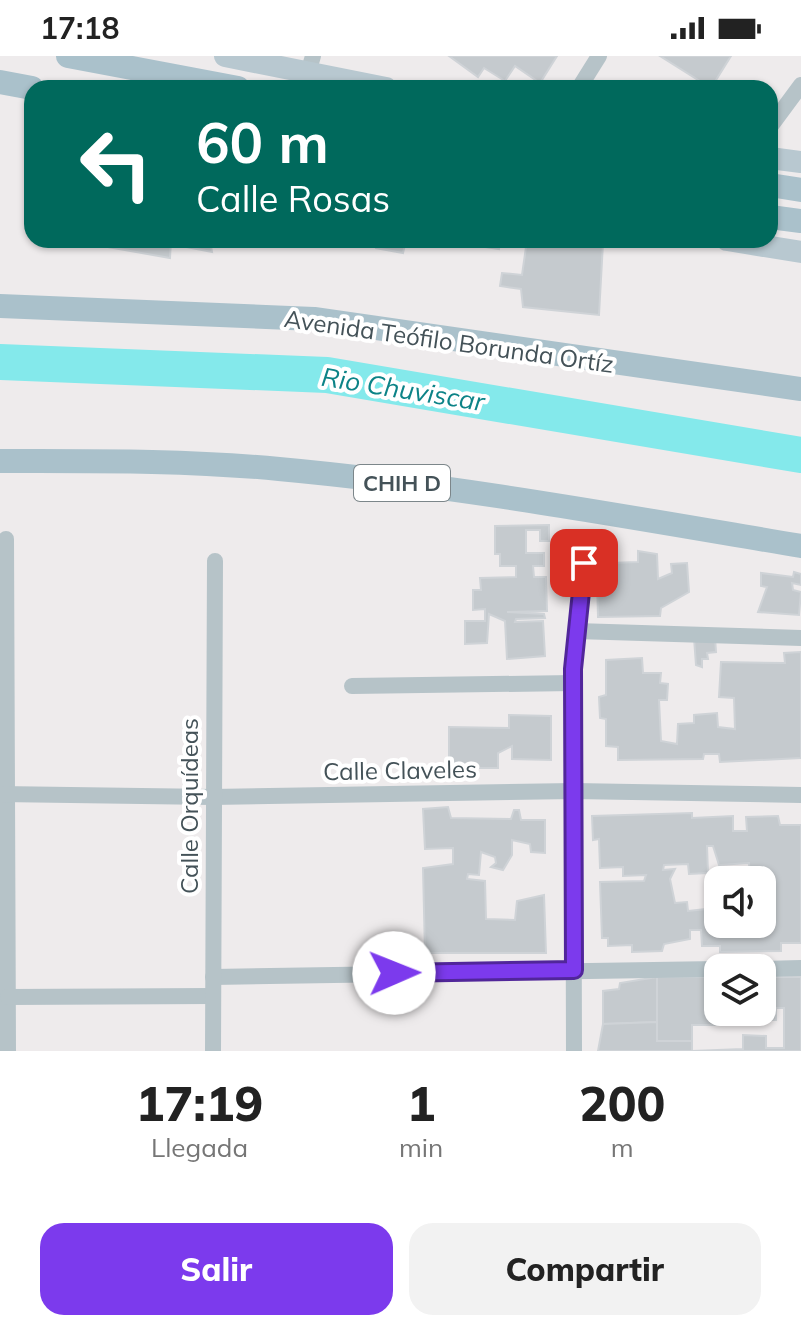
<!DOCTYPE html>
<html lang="es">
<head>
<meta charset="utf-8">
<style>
	body { margin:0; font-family:Mulish,sans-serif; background:#f2f2f2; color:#222; height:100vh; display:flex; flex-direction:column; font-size:30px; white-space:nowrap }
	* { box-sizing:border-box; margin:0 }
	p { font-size:26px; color:#767676 }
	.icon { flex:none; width:44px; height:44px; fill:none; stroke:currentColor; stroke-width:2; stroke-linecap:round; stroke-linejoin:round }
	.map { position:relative; height:995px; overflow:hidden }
	.drawer { display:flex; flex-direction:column; background:#fff; flex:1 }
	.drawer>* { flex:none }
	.banner { position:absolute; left:24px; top:24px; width:754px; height:168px; border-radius:24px; box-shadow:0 2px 6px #0004; background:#00695c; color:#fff; overflow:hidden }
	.buttons { position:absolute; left:704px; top:810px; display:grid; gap:16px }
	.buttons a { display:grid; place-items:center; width:72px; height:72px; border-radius:16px; background:#fff; box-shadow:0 2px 6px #0004; font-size:40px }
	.pin { position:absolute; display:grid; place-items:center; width:68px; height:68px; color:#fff; margin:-34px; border-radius:16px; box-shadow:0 4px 12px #0006 }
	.me { position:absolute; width:88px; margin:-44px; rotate:89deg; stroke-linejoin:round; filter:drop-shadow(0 0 6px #0008) }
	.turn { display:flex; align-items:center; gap:28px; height:168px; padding:0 40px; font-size:36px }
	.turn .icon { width:104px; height:104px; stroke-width:2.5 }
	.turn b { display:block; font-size:56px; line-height:68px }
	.eta { display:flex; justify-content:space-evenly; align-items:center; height:136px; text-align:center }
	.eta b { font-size:48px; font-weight:800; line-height:56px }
	.primary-button { display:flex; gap:16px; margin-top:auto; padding:16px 40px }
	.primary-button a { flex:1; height:92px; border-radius:24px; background:#7c3aed; color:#fff; font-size:32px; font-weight:800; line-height:92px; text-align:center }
	.primary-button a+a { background:#f2f2f2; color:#222 }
	.status { display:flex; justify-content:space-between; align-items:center; height:56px; padding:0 40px; background:#fff; direction:ltr }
	.status svg { height:22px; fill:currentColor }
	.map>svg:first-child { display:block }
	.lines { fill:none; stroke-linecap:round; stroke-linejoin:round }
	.river { stroke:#84e9eb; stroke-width:36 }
	.building { fill:#c5cace; stroke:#cfd3d7; stroke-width:2; fill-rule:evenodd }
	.street { stroke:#b6c3c8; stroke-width:16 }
	.secondary { stroke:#b8c8d0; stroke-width:22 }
	.primary { stroke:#aac1cb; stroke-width:24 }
	.route-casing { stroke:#51269a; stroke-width:20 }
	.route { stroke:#7c3aed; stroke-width:14 }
	.labels { text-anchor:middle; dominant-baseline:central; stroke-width:8; stroke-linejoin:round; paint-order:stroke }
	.shield { fill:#fff; stroke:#7c868a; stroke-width:2 }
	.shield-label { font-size:22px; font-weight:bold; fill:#445258 }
	.street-label { font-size:24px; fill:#445258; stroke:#fff }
	.water-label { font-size:26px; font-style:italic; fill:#0c8387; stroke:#fff }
</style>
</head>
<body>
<div class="status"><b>17:18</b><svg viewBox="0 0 49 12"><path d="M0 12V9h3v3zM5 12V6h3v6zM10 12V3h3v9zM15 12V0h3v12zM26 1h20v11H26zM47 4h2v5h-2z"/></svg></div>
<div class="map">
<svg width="801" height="995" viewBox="0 0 801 995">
	<rect width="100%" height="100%" fill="#eeebec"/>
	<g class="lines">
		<polyline class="river" points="0,306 327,319 801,399"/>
	</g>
	<g class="building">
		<polygon points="449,0 557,0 540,27 515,10 505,25 484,12 478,21"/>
		<polygon points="660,0 731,0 711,32"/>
		<polygon points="68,184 171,184 170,202"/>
		<polygon points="182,184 210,184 212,196 181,190"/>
		<polygon points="373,184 406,184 403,197 376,192"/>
		<polygon points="473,184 500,184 499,193 472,189"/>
		<polygon points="527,184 603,187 599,259 523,251 521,233 500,230 502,217 522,219"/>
		<polygon points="549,469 549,485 540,485 540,474 526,474 526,497 544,497 544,510 533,510 534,521 546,521 547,555 507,556 544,558 545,562 516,563 515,566 543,565 545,600 507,603 505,565 489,558 487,587 465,588 465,565 485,565 485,553 473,554 473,534 481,534 480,522 516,521 516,510 500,510 500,498 495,498 495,470"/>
		<polygon points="638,495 657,498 658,523 672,517 671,508 687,507 689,536 661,552 660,560 598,561 597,523 609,507 638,506"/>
		<polygon points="794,516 801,518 801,529 792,527 793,534 801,536 799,559 758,556 767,531 761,530 761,517 793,521"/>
		<polygon points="715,581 716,596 707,597 708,603 702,603 702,611 696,609 694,582"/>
		<polygon points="801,596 801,702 720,706 719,698 704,698 703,703 618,704 618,691 606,690 606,663 600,662 599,641 606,639 606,604 642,602 643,617 661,617 660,627 668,628 667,644 659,644 661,685 677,688 678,668 694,667 694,659 717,657 718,671 735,673 734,642 719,641 721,606 785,607 784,597"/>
		<polygon points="509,659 551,660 551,704 512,703 512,690 498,697 498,712 449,712 449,671 509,672"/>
		<polygon points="448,751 451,762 511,763 514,754 519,754 521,764 545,764 545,797 531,796 530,788 512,784 512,799 503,814 491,811 496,807 495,801 481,796 479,819 468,818 467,823 485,825 486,863 515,864 517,845 544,839 546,897 425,897 423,812 453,808 453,792 425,793 423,753"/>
		<path d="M692 757V762L733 760V775H747L746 761 778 760 780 769H801V887H781V895L720 896V890H702L701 874H690V883L664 888 662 895 632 896V889L608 890V882H602L600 826 644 825 646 819 623 820V811L600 812 599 783 593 784 592 760ZM707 790H713L719 809 749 807 750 823 739 824H762V868H718V847H706V853L688 855 687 846 675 847 670 823 675 813 663 814 664 809 688 808 689 818 708 817Z"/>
		<polygon points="657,921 718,921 719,969 692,969 692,985 657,985"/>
		<polygon points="657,921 657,966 603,968 603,935 619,933 620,927"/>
		<polygon points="762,921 801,921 801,995 692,995 743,993 743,979 766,980 766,992 784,992 784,952 776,952 776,964 767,964 767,958 746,958 762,956"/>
		<polygon points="657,966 657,985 692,985 692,995 598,995 603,968"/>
	</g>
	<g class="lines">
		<g class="street">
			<polyline points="308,17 313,0"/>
			<polyline points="579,32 599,0"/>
			<polyline points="770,71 801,29"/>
			<polyline points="6,483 8,995"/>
			<polyline points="576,575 801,582"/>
			<polyline points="352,630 573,627"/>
			<polyline points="0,738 212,741 574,735 801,739"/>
			<polyline points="762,913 801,912"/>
			<polyline points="213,921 718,913"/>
			<polyline points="8,941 212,940"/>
			<polyline points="213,995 215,505"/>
			<polyline points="574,995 573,613 584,507"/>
		</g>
		<g class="secondary">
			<polyline points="225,0 386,32"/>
			<polyline points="770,102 801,106"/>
			<polyline points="727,184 801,196"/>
		</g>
		<g class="primary">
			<polyline points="68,0 238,32"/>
			<polyline points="0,26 32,32"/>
			<polyline points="770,129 801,134"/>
			<polyline points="770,161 801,165"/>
			<polyline points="0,250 314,263 801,333"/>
			<path d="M0 405C93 405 186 404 279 413 454 429 628 461 801 490"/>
		</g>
	</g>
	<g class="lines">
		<defs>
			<polyline id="route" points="394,917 574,914 573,613 584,507"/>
		</defs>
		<use href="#route" class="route-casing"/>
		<use href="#route" class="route"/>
	</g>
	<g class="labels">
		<rect class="shield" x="354" y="409" width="96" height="36" rx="6"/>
		<g class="shield-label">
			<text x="402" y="427">CHIH D</text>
		</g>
		<g class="street-label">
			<text transform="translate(449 285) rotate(8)">Avenida Teófilo Borunda Ortíz</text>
			<text transform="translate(400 714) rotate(-1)">Calle Claveles</text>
			<text transform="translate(189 750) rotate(-90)">Calle Orquídeas</text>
		</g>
		<g class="water-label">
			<text transform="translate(403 333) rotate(9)">Rio Chuviscar</text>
		</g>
	</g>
</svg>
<div class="buttons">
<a><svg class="icon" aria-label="sound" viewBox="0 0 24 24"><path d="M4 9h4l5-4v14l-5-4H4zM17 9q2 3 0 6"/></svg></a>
<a><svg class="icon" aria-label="layers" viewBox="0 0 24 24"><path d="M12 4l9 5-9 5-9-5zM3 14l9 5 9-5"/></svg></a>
</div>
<div class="pin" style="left:584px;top:507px;background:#d93025"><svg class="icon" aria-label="arrive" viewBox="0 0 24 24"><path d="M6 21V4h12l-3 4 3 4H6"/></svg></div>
<svg class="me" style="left:394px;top:917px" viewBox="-20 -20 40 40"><circle r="19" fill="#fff"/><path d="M0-13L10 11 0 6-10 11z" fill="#7c3aed"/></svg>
<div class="banner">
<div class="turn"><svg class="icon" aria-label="left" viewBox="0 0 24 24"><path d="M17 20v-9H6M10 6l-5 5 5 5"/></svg><div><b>60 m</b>Calle Rosas</div></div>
</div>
</div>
<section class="drawer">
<div class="eta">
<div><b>17:19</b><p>Llegada</p></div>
<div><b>1</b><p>min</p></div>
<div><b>200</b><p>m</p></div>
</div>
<div class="primary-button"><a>Salir</a><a>Compartir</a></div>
</section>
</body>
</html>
